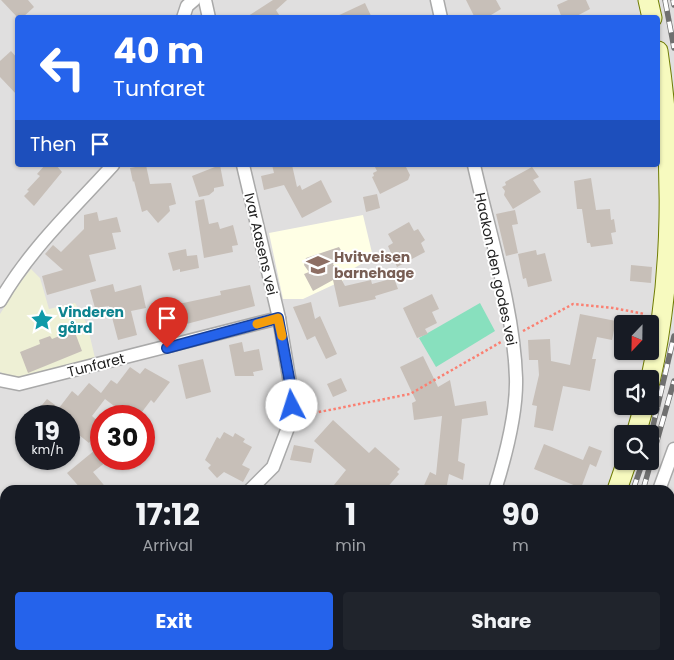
<!DOCTYPE html>
<html lang="en">
<head>
<meta charset="utf-8">
<style>
	body { margin:0; font-family:Poppins,sans-serif; background:#20242c; color:#f1f3f6; height:100vh; display:flex; flex-direction:column; font-size:19px; white-space:nowrap }
	* { box-sizing:border-box; margin:0 }
	p { font-size:16px; color:#9ea1a6 }
	.icon { flex:none; width:28px; height:28px; fill:none; stroke:currentColor; stroke-width:2; stroke-linecap:round; stroke-linejoin:round }
	.map { position:relative; flex:1; overflow:hidden }
	.sheet { position:absolute; left:0px; top:485px; width:675px; height:175px; display:flex; flex-direction:column; background:#171b24; border-radius:15px 15px 0 0; box-shadow:0 1px 4px #0004 }
	.sheet>* { flex:none }
	.guide { position:absolute; left:15px; top:15px; width:645px; height:152px; border-radius:5px; box-shadow:0 1px 4px #0004; background:#2563eb; color:#fff; overflow:hidden }
	.needle { width:32px; rotate:202deg }
	.buttons { position:absolute; left:614px; top:315px; display:grid; gap:10px }
	.buttons a { display:grid; place-items:center; width:45px; height:45px; border-radius:5px; background:#171b24; box-shadow:0 1px 4px #0004; font-size:25px }
	.speed { position:absolute; left:15px; top:405px; display:flex; gap:10px; font-size:25px; font-weight:700; text-align:center }
	.speed>* { display:grid; place-content:center; width:65px; height:65px; border-radius:50%; background:#171b24; box-shadow:0 1px 4px #0004; line-height:1 }
	.speed small { font-size:12px; font-weight:400 }
	.speed .limit { border:8px solid #d22; background:#fff; color:#111 }
	.pin { position:absolute; display:grid; place-items:center; width:42px; height:42px; color:#fff; margin:-51px -21px; border-radius:50% 50% 50% 0; rotate:-45deg; box-shadow:0 0 5px #0007 }
	.pin .icon { rotate:45deg }
	.me { position:absolute; width:55px; margin:-28px; rotate:355deg; stroke-linejoin:round; filter:drop-shadow(0 0 4px #0008) }
	.turn { display:flex; align-items:center; gap:18px; height:105px; padding:0 15px; font-size:22px }
	.turn .icon { width:65px; height:65px; stroke-width:2.5 }
	.turn b { display:block; font-size:35px; line-height:42px }
	.then { display:flex; align-items:center; height:48px; padding:0 15px; background:#0003; gap:10px; font-size:19px }
	.eta { display:flex; justify-content:space-evenly; align-items:center; height:85px; text-align:center }
	.eta b { font-size:30px; font-weight:700; line-height:35px }
	.button { display:flex; gap:10px; margin-top:auto; padding:10px 15px }
	.button a { flex:1; height:58px; border-radius:5px; background:#2563eb; color:#fff; font-size:20px; font-weight:700; line-height:58px; text-align:center }
	.button a+a { background:#20242c; color:#f1f3f6 }
	.map>svg:first-child { display:block }
	.residential { fill:#e0dfdf; fill-rule:evenodd }
	.education { fill:#ffffe5 }
	.farmland { fill:#eef0d5 }
	.forest { fill:#add19e }
	.pitch { fill:#88e0be }
	.building { fill:#c7bfb8 }
	.lines { fill:none; stroke-linecap:round; stroke-linejoin:round }
	.minor-casing { stroke:#a9a9a9; stroke-width:15 }
	.secondary-casing { stroke:#707d05; stroke-width:21 }
	.path { stroke:#fa8072; stroke-width:2.5; stroke-dasharray:2.5 2.5; stroke-linecap:butt }
	.minor { stroke:#fff; stroke-width:12 }
	.secondary { stroke:#f7fabf; stroke-width:19 }
	.rail-casing { stroke:#707070; stroke-width:5.5 }
	.rail { stroke:#fff; stroke-width:4; stroke-dasharray:11; stroke-linecap:butt }
	.route-casing { stroke:#184099; stroke-width:12 }
	.route { stroke:#2563eb; stroke-width:9 }
	.slow { stroke:#f59e0b; stroke-width:9 }
	.labels { text-anchor:middle; dominant-baseline:central; stroke-width:4; stroke-linejoin:round; paint-order:stroke }
	.street-label { font-size:14px; fill:#222; stroke:#fff }
	.education-label { font-size:14px; font-weight:bold; fill:#785e54; stroke:#fff; text-anchor:start }
	.culture-label { font-size:14px; font-weight:bold; fill:#0d838f; stroke:#fff; text-anchor:start }
</style>
</head>
<body>
<div class="map">
<svg width="674" height="660" viewBox="0 0 674 660">
	<rect width="100%" height="100%" fill="#f2efe9"/>
	<path class="residential" d="M0 0H674V660H0V579L5 582V655H670V490H5V562L0 558ZM18 18H658V165H18ZM622 324H650V351H622ZM622 379H650V406H622ZM26 416H69V459H26ZM101 416H144V459H101ZM622 434H650V461H622Z"/>
	<g class="education">
		<polygon points="363,215 373,257 346,273 348,278 303,299 283,299 269,233"/>
		<polygon points="130,655 347,655 341,660 134,660"/>
	</g>
	<polygon class="farmland" points="31,269 40,278 49,309 75,303 87,324 95,358 25,377 11,377 0,372 0,314 18,285"/>
	<polygon class="forest" points="0,579 5,583 5,622 0,637"/>
	<polygon class="pitch" points="480,303 495,331 436,367 419,338"/>
	<g class="building">
		<polygon points="1,0 28,0 34,7 22,18 18,18"/>
		<polygon points="273,0 287,0 276,10 281,18 245,18"/>
		<polygon points="466,0 496,0 501,9 486,18 475,18"/>
		<polygon points="568,0 586,0 590,9 573,18 562,18 557,5"/>
		<polygon points="365,3 372,18 333,18"/>
		<polygon points="11,51 18,59 18,96 0,77 0,61"/>
		<polygon points="45,165 56,165 62,172 34,206 24,196 29,191 27,190 40,176 37,174"/>
		<polygon points="146,165 150,184 171,183 176,204 169,206 170,211 158,223 147,210 142,212 134,181 133,182 130,168"/>
		<polygon points="220,165 224,186 214,188 214,191 209,195 199,197 192,176"/>
		<polygon points="272,165 292,165 297,187 300,185 302,190 321,180 332,202 302,218 284,185 264,190 261,176 274,173"/>
		<polygon points="374,165 405,165 410,175 408,180 380,194 372,177 374,176 373,173 377,171"/>
		<polygon points="532,167 539,177 533,180 541,192 513,209 504,195 505,191 502,187 506,185 505,182"/>
		<polygon points="591,178 596,210 610,209 611,220 614,219 616,232 611,233 613,244 591,247 590,243 587,243 582,209 577,209 574,181"/>
		<polygon points="377,194 380,208 366,212 363,197"/>
		<polygon points="204,199 209,224 218,222 220,229 233,225 238,245 232,246 233,252 204,258 195,201"/>
		<polygon points="515,210 518,224 512,225 518,253 506,256 496,214"/>
		<polygon points="97,212 99,221 117,217 121,232 112,233 116,249 89,255 96,281 47,295 42,276 63,270 45,254 53,245 61,252 84,229 84,215"/>
		<polygon points="409,222 414,231 418,229 425,240 421,243 425,252 397,267 388,246 393,243 388,234"/>
		<polygon points="339,247 345,257 333,264 345,286 371,280 372,284 394,278 398,289 375,296 376,299 339,307 333,280 313,291 304,274 309,272 304,265 306,258"/>
		<polygon points="186,249 187,256 197,255 199,268 180,272 180,269 173,271 168,253"/>
		<polygon points="536,250 537,255 545,253 552,281 528,287 526,278 523,279 518,254"/>
		<polygon points="631,265 652,267 651,283 630,281"/>
		<polygon points="113,284 115,292 141,285 146,308 131,311 137,335 118,340 109,306 95,308 90,290"/>
		<polygon points="250,285 255,306 175,327 174,322 161,325 157,312 170,308 169,306 221,295 220,291"/>
		<polygon points="432,294 439,309 432,312 437,323 425,329 428,334 417,338 403,308"/>
		<polygon points="311,302 315,319 320,316 337,354 326,359 315,336 307,340 293,307"/>
		<polygon points="580,314 616,321 612,340 597,337 592,359 596,359 590,391 563,386 553,431 534,427 537,406 532,405 539,375 538,360 529,360 528,340 550,339 551,361 570,365"/>
		<polygon points="74,330 82,351 28,373 20,352 40,344 39,340 50,336 52,339"/>
		<polygon points="242,342 244,352 259,349 263,370 253,372 254,376 235,376 229,345"/>
		<polygon points="423,356 438,387 450,380 455,406 486,401 488,415 462,419 458,461 465,464 463,480 449,474 446,490 422,490 430,472 436,475 442,416 414,420 412,403 416,401 400,367"/>
		<polygon points="203,359 211,392 186,399 178,365"/>
		<polygon points="130,367 140,374 145,368 170,382 154,403 151,400 139,416 127,416 105,399 92,416 101,424 101,427 89,443 69,427 69,416 33,416 47,399 59,408 72,391 78,396 89,383 101,393 111,380 117,384"/>
		<polygon points="341,378 347,391 333,397 327,384"/>
		<polygon points="333,420 369,453 375,447 400,469 397,472 399,474 385,490 330,490 346,470 314,441"/>
		<polygon points="224,432 233,437 235,433 245,439 243,442 252,447 242,465 250,469 243,482 224,472 217,478 208,468 211,465 205,460 217,437 220,439"/>
		<polygon points="544,444 583,460 589,446 602,451 596,467 590,464 581,488 534,469"/>
		<polygon points="294,445 314,449 311,463 290,460"/>
		<polygon points="95,450 106,462 93,472 108,490 82,490 67,473"/>
	</g>
	<g class="lines">
		<defs>
			<g id="minor">
				<polyline points="205,0 209,18"/>
				<polyline points="437,0 441,18"/>
				<polyline points="183,18 187,6 194,0"/>
				<polyline points="243,165 279,318 292,395 292,417 273,467 250,490"/>
				<path d="M474 165C489 232 514 310 516 378 517 412 505 458 495 490"/>
				<path d="M0 301C30 249 73 209 113 165"/>
				<polyline points="0,380 19,384 279,318"/>
				<polyline points="659,490 674,449"/>
				<polyline points="0,563 5,567"/>
				<polyline points="107,655 111,660"/>
				<polyline points="64,660 70,655"/>
				<polyline points="354,660 360,655"/>
				<polyline points="587,660 590,655"/>
			</g>
			<g id="secondary">
				<polyline points="648,0 652,18"/>
				<path d="M650 382C674 276 674 159 658 51"/>
				<polyline points="636,434 644,406"/>
				<polyline points="617,490 627,461"/>
				<polyline points="541,660 544,655"/>
			</g>
		</defs>
		<use href="#minor" class="minor-casing"/>
		<use href="#secondary" class="secondary-casing"/>
		<g class="path">
			<polyline points="523,331 573,304 613,308 645,314"/>
			<polyline points="304,415 410,394 501,342"/>
		</g>
		<use href="#minor" class="minor"/>
		<use href="#secondary" class="secondary"/>
		<defs>
			<g id="rail">
				<polyline points="665,0 674,48"/>
				<polyline points="673,0 674,5"/>
				<polyline points="650,439 674,336"/>
				<polyline points="633,490 643,461"/>
				<polyline points="643,490 674,381"/>
				<polyline points="559,660 562,655"/>
				<polyline points="569,660 572,655"/>
			</g>
		</defs>
		<use href="#rail" class="rail-casing"/>
		<use href="#rail" class="rail"/>
	</g>
	<g class="lines">
		<defs>
			<polyline id="route" points="167,348 278,318 292,394 292,406"/>
		</defs>
		<use href="#route" class="route-casing"/>
		<use href="#route" class="route"/>
		<polyline class="slow" points="257,324 278,318 282,336"/>
	</g>
	<defs>
		<symbol id="school-bare" viewBox="-9 -9 18 18"><path d="M0-5L7-2L0 1L-7-2ZM-4 1L0 2.5L4 1V4Q0 6-4 4Z" fill="#8d6e63" stroke="#fff" stroke-width="2.5" paint-order="stroke"/></symbol>
		<symbol id="sight-bare" viewBox="-9 -9 18 18"><path d="M0-6L1.8-2.2L6-1.7L2.9 1.2L3.7 5.4L0 3.3L-3.7 5.4L-2.9 1.2L-6-1.7L-1.8-2.2Z" fill="#0f9aa8" stroke="#fff" stroke-width="2.5" paint-order="stroke"/></symbol>
	</defs>
	<g fill-rule="evenodd">
		<use href="#school-bare" x="302" y="249" width="32" height="32"/>
		<use href="#sight-bare" x="26" y="304" width="32" height="32"/>
	</g>
	<g class="labels">
		<g class="street-label">
			<text transform="translate(261 244) rotate(77)">Ivar Aasens vei</text>
			<text transform="translate(496 269) rotate(78)">Haakon den godes vei</text>
			<text transform="translate(96 365) rotate(-14)">Tunfaret</text>
		</g>
		<g class="education-label">
			<text x="334" y="257">Hvitveisen<tspan x="334" dy="16">barnehage</tspan></text>
		</g>
		<g class="culture-label">
			<text x="58" y="312">Vinderen<tspan x="58" dy="16">gård</tspan></text>
		</g>
	</g>
</svg>
<div class="buttons">
<a><svg class="needle" viewBox="-14 -14 28 28"><path d="M0-13l5 13h-10z" fill="#e53935"/><path d="M0 13l5-13h-10z" fill="#9ea1a6"/></svg></a>
<a><svg class="icon" aria-label="sound" viewBox="0 0 24 24"><path d="M4 9h4l5-4v14l-5-4H4zM17 9q2 3 0 6"/></svg></a>
<a><svg class="icon" aria-label="search" viewBox="0 0 24 24"><circle cx="10" cy="10" r="6"/><path d="M15 15l6 6"/></svg></a>
</div>
<div class="speed"><div>19<small>km/h</small></div><div class="limit">30</div></div>
<div class="pin" style="left:167px;top:348px;background:#d93025"><svg class="icon" aria-label="arrive" viewBox="0 0 24 24"><path d="M6 21V4h12l-3 4 3 4H6"/></svg></div>
<svg class="me" style="left:292px;top:406px" viewBox="-20 -20 40 40"><circle r="19" fill="#fff"/><path d="M0-13L10 11 0 6-10 11z" fill="#2563eb"/></svg>
<div class="guide">
<div class="turn"><svg class="icon" aria-label="left" viewBox="0 0 24 24"><path d="M17 20v-9H6M10 6l-5 5 5 5"/></svg><div><b>40 m</b>Tunfaret</div></div>
<div class="then">Then<svg class="icon" aria-label="arrive" viewBox="0 0 24 24"><path d="M6 21V4h12l-3 4 3 4H6"/></svg></div>
</div>
<section class="sheet">
<div class="eta">
<div><b>17:12</b><p>Arrival</p></div>
<div><b>1</b><p>min</p></div>
<div><b>90</b><p>m</p></div>
</div>
<div class="button"><a>Exit</a><a>Share</a></div>
</section>
</div>
</body>
</html>
